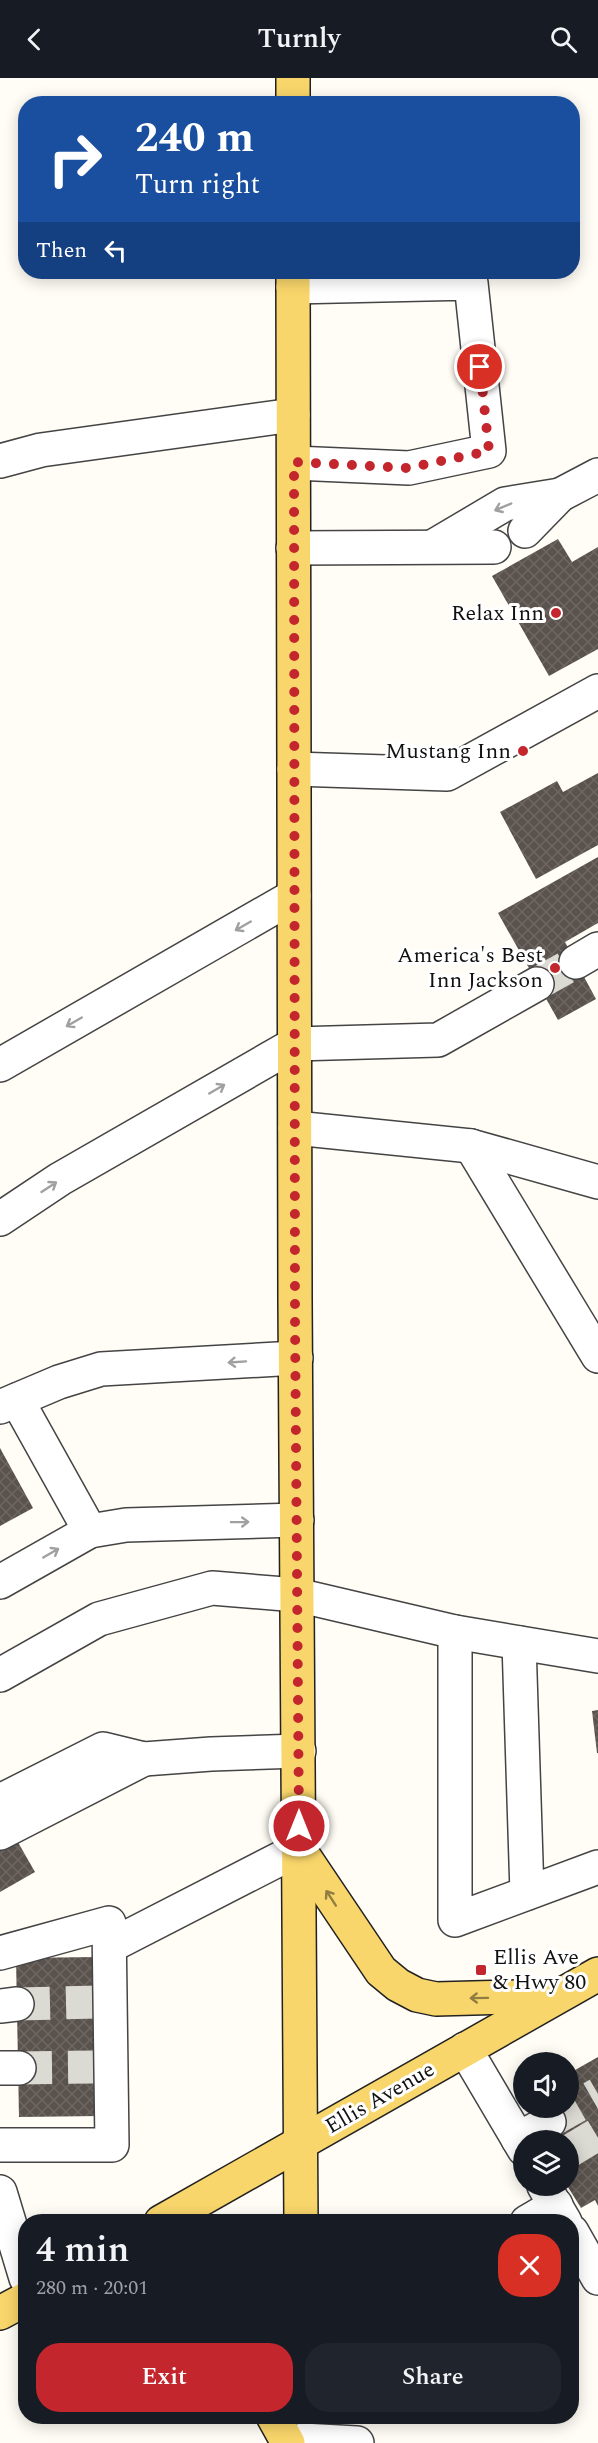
<!DOCTYPE html>
<html lang="en">
<head>
<meta charset="utf-8">
<style>
	body { margin:0; font-family:Spectral,serif; background:#20242c; color:#f1f3f6; height:100vh; display:flex; flex-direction:column; font-size:22px; white-space:nowrap }
	* { box-sizing:border-box; margin:0 }
	p { font-size:20px; color:#9ea1a6 }
	.icon { flex:none; width:33px; height:33px; fill:none; stroke:currentColor; stroke-width:2; stroke-linecap:round; stroke-linejoin:round }
	.map { position:relative; flex:1; overflow:hidden }
	.drawer { position:absolute; left:18px; top:2136px; width:561px; height:210px; display:flex; flex-direction:column; background:#171b24; border-radius:24px; box-shadow:0 3px 15px #0003 }
	.drawer>* { flex:none }
	.banner { position:absolute; left:18px; top:18px; width:562px; height:183px; border-radius:24px; box-shadow:0 3px 15px #0003; background:#1a4fa0; color:#fff; overflow:hidden }
	.tools { position:absolute; left:513px; top:1974px; display:grid; gap:12px }
	.tools a { display:grid; place-items:center; width:66px; height:66px; border-radius:50%; background:#171b24; box-shadow:0 3px 15px #0003; font-size:30px }
	.pin { position:absolute; display:grid; place-items:center; width:51px; height:51px; color:#fff; margin:-26px; border:3px solid #fff; border-radius:50%; box-shadow:0 2px 6px #0007 }
	.me { position:absolute; width:66px; margin:-33px; rotate:0deg; stroke-linejoin:round; filter:drop-shadow(0 0 4px #0008) }
	.turn { display:flex; align-items:center; gap:21px; height:126px; padding:0 18px; font-size:27px }
	.turn .icon { width:78px; height:78px; stroke-width:2.5 }
	.turn b { display:block; font-size:42px; line-height:51px }
	.then { display:flex; align-items:center; height:57px; padding:0 18px; background:#0003; gap:12px; font-size:22px }
	.round { display:grid; place-items:center; flex:none; width:63px; height:63px; border-radius:24px; background:#20242c }
	.headline { display:flex; align-items:center; justify-content:space-between; height:102px; padding:0 18px }
	h1 { font-size:36px; font-weight:600; line-height:45px }
	.action { display:flex; gap:12px; margin-top:auto; padding:12px 18px }
	.action a { flex:1; height:69px; border-radius:24px; background:#c4262e; color:#fff; font-size:24px; font-weight:600; line-height:69px; text-align:center }
	.action a+a { background:#20242c; color:#f1f3f6 }
	header { display:flex; justify-content:space-between; align-items:center; height:78px; padding:0 18px; background:#171b24; font-size:27px; font-weight:600 }
	.map>svg:first-child { display:block }
	.building { fill:url(#building-cross-hatch) }
	.lines { fill:none; stroke-linecap:round; stroke-linejoin:round }
	.minor-tunnel { stroke:#dbdad3; stroke-width:33; stroke-dasharray:33 16; stroke-linecap:butt }
	.minor-casing { stroke:#444; stroke-width:36 }
	.major-casing { stroke:#222; stroke-width:36 }
	.minor { stroke:#fff; stroke-width:33 }
	.major { stroke:#f9d66b; stroke-width:33 }
	.oneway { stroke:#a0a0a0 }
	.oneway2 { stroke:#917d42 }
	.route { stroke:#c4262e; stroke-width:10; stroke-dasharray:0 18 }
	.poi-dot { fill:#c4262e; stroke:#fff; stroke-width:2 }
	.labels { text-anchor:middle; dominant-baseline:central; stroke-width:6; stroke-linejoin:round; paint-order:stroke }
	.poi-label { font-size:22px; fill:#111; stroke:#fff; text-anchor:end }
	.street-label { font-size:22px; fill:#111; stroke:#fff }
</style>
</head>
<body>
<header><svg class="icon" aria-label="back" viewBox="0 0 24 24"><path d="M15 5l-7 7 7 7"/></svg>Turnly<svg class="icon" aria-label="search" viewBox="0 0 24 24"><circle cx="10" cy="10" r="6"/><path d="M15 15l6 6"/></svg></header>
<div class="map">
<svg width="598" height="2365" viewBox="0 0 598 2365">
	<defs>
		<pattern id="building-cross-hatch" width="8" height="8" patternUnits="userSpaceOnUse" patternTransform="scale(1.5)"><rect width="8" height="8" fill="#5a524d"/><path d="M0 0l8 8M0 8l8-8" fill="none" stroke="#6d6662"/></pattern>
	</defs>
	<rect width="100%" height="100%" fill="#fffdf5"/>
	<g class="building">
		<polygon points="558,461 572,484 598,469 598,571 549,598 492,498"/>
		<polygon points="598,695 598,767 536,801 500,734 557,703 563,714"/>
		<polygon points="598,779 598,845 565,864 596,921 558,942 498,835"/>
		<polygon points="0,1370 33,1430 0,1448"/>
		<polygon points="598,1632 598,1675 597,1675 592,1633"/>
		<polygon points="15,1759 35,1794 0,1814 0,1767"/>
		<polygon points="97,1879 100,2038 19,2039 16,1880"/>
		<polygon points="598,1979 598,2128 595,2122 581,2130 568,2109 568,2090 574,2087 568,2077 568,2062 560,2062 540,2030 568,2030 568,1996"/>
	</g>
	<g class="lines">
		<g class="minor-tunnel">
			<polyline points="537,906 576,884"/>
			<polyline points="17,1926 98,1924"/>
			<polyline points="19,1990 97,1989"/>
			<polyline points="549,2044 598,2016"/>
			<polyline points="568,2074 598,2056"/>
		</g>
		<defs>
			<g id="minor">
				<polyline points="293,209 471,205 489,373 409,390 294,385"/>
				<polyline points="0,383 41,372 293,337"/>
				<polyline points="525,453 560,417 598,397"/>
				<polyline points="434,468 505,426 560,417"/>
				<polyline points="293,470 494,469"/>
				<polyline points="294,691 447,696 598,613"/>
				<polyline points="576,884 598,871"/>
				<polyline points="0,987 294,818"/>
				<polyline points="295,1050 471,1068 598,1104"/>
				<polyline points="471,1068 598,1278"/>
				<polyline points="0,1141 60,1101 295,966 438,962 537,906"/>
				<polyline points="17,1322 90,1453"/>
				<polyline points="0,1329 59,1304 101,1291 296,1280"/>
				<polyline points="0,1504 90,1453 126,1447 297,1442"/>
				<polyline points="455,1554 598,1578"/>
				<polyline points="519,1565 527,1815"/>
				<polyline points="0,1597 99,1541 212,1510 297,1517 455,1554 455,1842 598,1789"/>
				<polyline points="0,1723 103,1671 144,1681 211,1676 299,1673"/>
				<polyline points="0,1755 144,1681"/>
				<polyline points="110,1868 299,1771"/>
				<polyline points="0,1875 109,1845 112,2067 0,2067"/>
				<polyline points="0,1928 17,1926"/>
				<polyline points="465,1971 524,2071"/>
				<polyline points="0,1990 19,1990"/>
				<polyline points="518,2061 549,2044"/>
				<polyline points="544,2108 565,2144"/>
				<polyline points="0,2114 26,2200"/>
				<polyline points="527,2144 556,2127"/>
				<polyline points="572,2154 598,2200"/>
				<polyline points="302,2362 357,2365"/>
			</g>
			<g id="major">
				<polyline points="293,0 293,26"/>
				<polyline points="293,194 295,1222 301,2144"/>
				<polyline points="299,1771 381,1893 398,1907 417,1917 436,1921 554,1918"/>
				<polyline points="161,2144 598,1896"/>
				<polyline points="0,2235 26,2221"/>
				<polyline points="273,2338 288,2365"/>
			</g>
		</defs>
		<use href="#minor" class="minor-casing"/>
		<use href="#major" class="major-casing"/>
		<use href="#minor" class="minor"/>
		<use href="#major" class="major"/>
	</g>
	<defs><path id="oneway-shaft" d="M-6 0H5M1.5-3L5.5 0L1.5 3" fill="none" stroke-width="1.6" stroke-linecap="round" stroke-linejoin="round" transform="scale(1.5)"/></defs>
	<g class="oneway">
		<use href="#oneway-shaft" transform="translate(503 429) rotate(157)"/>
		<use href="#oneway-shaft" transform="translate(243 848) rotate(150)"/>
		<use href="#oneway-shaft" transform="translate(74 944) rotate(150)"/>
		<use href="#oneway-shaft" transform="translate(217 1011) rotate(-30)"/>
		<use href="#oneway-shaft" transform="translate(49 1109) rotate(-33)"/>
		<use href="#oneway-shaft" transform="translate(237 1284) rotate(176)"/>
		<use href="#oneway-shaft" transform="translate(240 1444) rotate(-1)"/>
		<use href="#oneway-shaft" transform="translate(51 1475) rotate(-30)"/>
	</g>
	<g class="oneway2">
		<use href="#oneway-shaft" transform="translate(331 1820) rotate(-123)"/>
		<use href="#oneway-shaft" transform="translate(479 1920) rotate(179)"/>
	</g>
	<g class="lines">
		<polyline class="route" points="299,1748 295,1241 294,384 408,390 489,373 480,289"/>
	</g>
	<g class="poi-dot">
		<circle cx="556" cy="535" r="6"/>
		<circle cx="523" cy="673" r="6"/>
		<circle cx="555" cy="890" r="6"/>
		<rect x="475" y="1886" width="12" height="12" rx="3"/>
	</g>
	<g class="labels">
		<g class="poi-label">
			<text x="544" y="535">Relax Inn</text>
			<text x="511" y="673">Mustang Inn</text>
			<text x="543" y="877">America's Best<tspan x="543" dy="25">Inn Jackson</tspan></text>
			<text x="493" y="1879" text-anchor="start">Ellis Ave<tspan x="493" dy="25">&amp; Hwy 80</tspan></text>
		</g>
		<g class="street-label">
			<text transform="translate(380 2020) rotate(-30)">Ellis Avenue</text>
		</g>
	</g>
</svg>
<div class="tools">
<a><svg class="icon" aria-label="sound" viewBox="0 0 24 24"><path d="M4 9h4l5-4v14l-5-4H4zM17 9q2 3 0 6"/></svg></a>
<a><svg class="icon" aria-label="layers" viewBox="0 0 24 24"><path d="M12 4l9 5-9 5-9-5zM3 14l9 5 9-5"/></svg></a>
</div>
<div class="pin" style="left:480px;top:289px;background:#d93025"><svg class="icon" aria-label="arrive" viewBox="0 0 24 24"><path d="M6 21V4h12l-3 4 3 4H6"/></svg></div>
<svg class="me" style="left:299px;top:1748px" viewBox="-20 -20 40 40"><circle r="17" fill="#c4262e" stroke="#fff" stroke-width="3"/><path d="M0-11L8 9 0 5-8 9z" fill="#fff"/></svg>
<div class="banner">
<div class="turn"><svg class="icon" aria-label="right" viewBox="0 0 24 24"><path d="M7 20v-9h11M14 6l5 5-5 5"/></svg><div><b>240 m</b>Turn right</div></div>
<div class="then">Then<svg class="icon" aria-label="left" viewBox="0 0 24 24"><path d="M17 20v-9H6M10 6l-5 5 5 5"/></svg></div>
</div>
<section class="drawer">
<div class="headline"><div><h1>4 min</h1><p>280 m · 20:01</p></div><a class="round" style="background:#d93025;color:#fff"><svg class="icon" aria-label="close" viewBox="0 0 24 24"><path d="M6 6l12 12M18 6L6 18"/></svg></a></div>
<div class="action"><a>Exit</a><a>Share</a></div>
</section>
</div>
</body>
</html>
